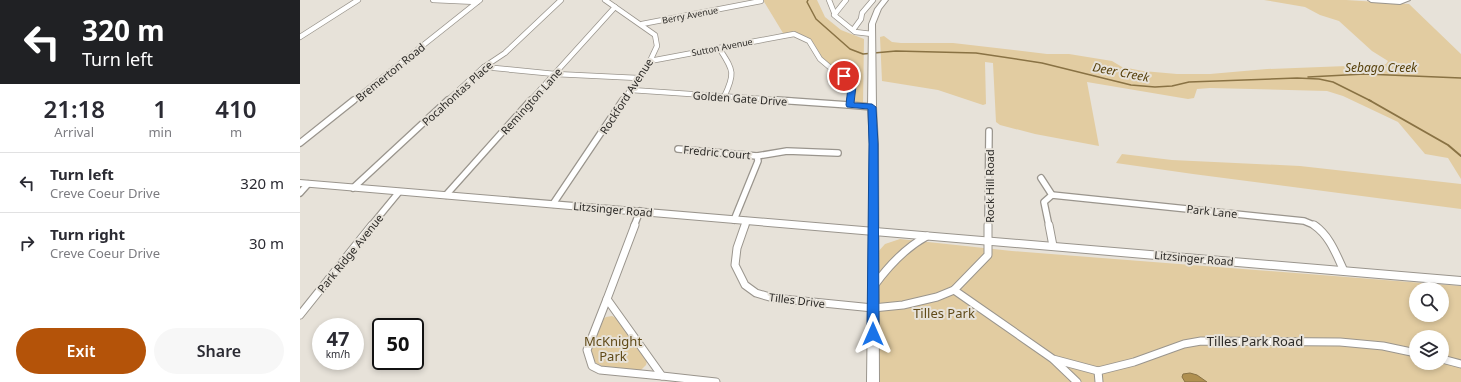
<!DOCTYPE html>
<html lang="en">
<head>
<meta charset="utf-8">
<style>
	body { margin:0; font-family:"Noto Sans",sans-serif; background:#f7f7f7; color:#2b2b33; height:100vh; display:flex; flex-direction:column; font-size:15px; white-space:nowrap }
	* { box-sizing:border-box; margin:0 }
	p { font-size:13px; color:#7c7c81 }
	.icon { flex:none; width:22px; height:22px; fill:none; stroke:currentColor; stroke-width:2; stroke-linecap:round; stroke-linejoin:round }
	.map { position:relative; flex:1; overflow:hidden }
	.drawer { display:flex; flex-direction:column; background:#fff; width:300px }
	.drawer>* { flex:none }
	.guide { background:#202124; color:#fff; overflow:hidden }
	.fabs { position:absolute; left:1109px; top:282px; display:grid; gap:8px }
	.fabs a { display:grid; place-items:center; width:40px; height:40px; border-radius:50%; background:#fff; box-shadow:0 2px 6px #0003; font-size:20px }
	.speed { position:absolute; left:12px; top:318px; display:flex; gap:8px; font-size:20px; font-weight:700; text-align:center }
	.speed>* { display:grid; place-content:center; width:52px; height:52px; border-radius:50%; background:#fff; box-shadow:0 2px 6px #0003; line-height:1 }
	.speed small { font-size:10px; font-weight:400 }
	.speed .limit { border:2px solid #111; border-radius:6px; background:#fff; color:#111 }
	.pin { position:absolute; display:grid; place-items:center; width:34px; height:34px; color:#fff; margin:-17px; border:2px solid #fff; border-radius:50%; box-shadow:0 1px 4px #0007 }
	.me { position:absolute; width:44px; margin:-22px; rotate:0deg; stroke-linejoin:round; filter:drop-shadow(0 0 3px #0008) }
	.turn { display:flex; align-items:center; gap:14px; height:84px; padding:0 16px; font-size:18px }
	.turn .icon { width:52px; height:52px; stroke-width:2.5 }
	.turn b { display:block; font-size:28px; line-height:34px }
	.eta { display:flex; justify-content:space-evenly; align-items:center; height:68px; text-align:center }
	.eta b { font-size:24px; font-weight:600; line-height:28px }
	.button { display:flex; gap:8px; margin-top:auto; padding:8px 16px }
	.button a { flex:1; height:46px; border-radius:24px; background:#b45309; color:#fff; font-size:16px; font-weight:600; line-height:46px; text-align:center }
	.button a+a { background:#f7f7f7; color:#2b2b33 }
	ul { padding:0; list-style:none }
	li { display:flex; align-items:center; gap:12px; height:60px; padding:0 16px; border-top:1px solid #e1e1e2 }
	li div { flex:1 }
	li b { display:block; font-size:15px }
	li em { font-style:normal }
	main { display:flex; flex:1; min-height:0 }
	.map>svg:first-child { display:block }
	.green { fill:#e2cca1; fill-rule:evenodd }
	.water { fill:#b09050; stroke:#897244 }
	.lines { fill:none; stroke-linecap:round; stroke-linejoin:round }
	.stream-far1 { stroke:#897244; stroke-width:1.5 }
	.stream { stroke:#897244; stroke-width:2 }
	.minor-far2-casing { stroke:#9a958d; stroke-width:6 }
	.minor-far1-casing { stroke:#9a958d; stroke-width:8 }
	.minor-casing { stroke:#9a958d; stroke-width:9 }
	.tertiary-casing { stroke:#9a958d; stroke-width:2 }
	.secondary-casing { stroke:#9a958d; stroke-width:2 }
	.minor-far2 { stroke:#fff; stroke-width:4.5 }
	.minor-far1 { stroke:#fff; stroke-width:5.5 }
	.minor { stroke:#fff; stroke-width:7 }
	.tertiary { fill:#fff; fill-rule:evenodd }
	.secondary { fill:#fff; fill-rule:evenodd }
	.route { fill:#1a73e8; stroke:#114b97 }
	.labels { text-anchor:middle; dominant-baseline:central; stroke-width:4; stroke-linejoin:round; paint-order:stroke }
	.far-street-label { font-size:9px; fill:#2d2b28; stroke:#e7e2d9 }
	.street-label { font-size:11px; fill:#2d2b28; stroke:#e7e2d9 }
	.water-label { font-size:12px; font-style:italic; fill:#553f09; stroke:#e7e2d9 }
	.near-park-label { font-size:13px; fill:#614b19; stroke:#e7e2d9 }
	.near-street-label { font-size:13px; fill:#2d2b28; stroke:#e7e2d9 }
</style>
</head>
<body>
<main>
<section class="drawer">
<div class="guide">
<div class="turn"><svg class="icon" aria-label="left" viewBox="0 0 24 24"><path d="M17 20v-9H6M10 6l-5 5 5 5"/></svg><div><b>320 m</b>Turn left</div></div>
</div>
<div class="eta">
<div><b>21:18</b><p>Arrival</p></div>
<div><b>1</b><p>min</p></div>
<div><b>410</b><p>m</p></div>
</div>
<ul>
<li><svg class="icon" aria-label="left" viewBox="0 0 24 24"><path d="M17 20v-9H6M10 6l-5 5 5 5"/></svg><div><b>Turn left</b><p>Creve Coeur Drive</p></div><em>320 m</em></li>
<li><svg class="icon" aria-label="right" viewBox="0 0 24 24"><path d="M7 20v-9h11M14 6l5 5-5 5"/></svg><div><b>Turn right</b><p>Creve Coeur Drive</p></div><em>30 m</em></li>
</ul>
<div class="button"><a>Exit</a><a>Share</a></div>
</section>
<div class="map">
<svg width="1161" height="382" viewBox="0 0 1161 382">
	<rect width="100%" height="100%" fill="#e7e2d9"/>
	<g class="green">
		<polygon points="463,0 517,0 525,17 541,30 564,39 563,105 554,101 554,91 552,83 523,59 514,44 507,37 500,34 483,33"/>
		<polygon points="964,0 1046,0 1109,4 1161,54 1161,179 1148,158 1125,154 1098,122 1043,96 1027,91 910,88 897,89 894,98 888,99 787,82 799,146 735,134 700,125 696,122 693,63 685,62 686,104 683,105 638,90 582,81 580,37 584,36 592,42 601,43 653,43 747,54 769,54 812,61 822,67 843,71 877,74 910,74 967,69 1072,65 1086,64 1088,61 1072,51 1039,21 1020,15 1005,7"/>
		<polygon points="822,154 872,160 1000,166 1161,184 1161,209 893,174 816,163"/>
		<path d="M600 239 712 251 1161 286V382H578L577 253 585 244ZM1116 289H1142V315H1116ZM1116 337H1142V363H1116Z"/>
		<polygon points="312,316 316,318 347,361 346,365 341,370 305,368 296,363 293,359 291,351 302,320 306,317"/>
	</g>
	<polygon class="water" points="890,373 897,375 907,382 885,382 882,377 883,374"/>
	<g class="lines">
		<g class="stream-far1">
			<polyline points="508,0 507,2 516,19 550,49 563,54 596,51 676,53 742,63 831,85 855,87 872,86 889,82 997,78 1019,79 1033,82 1071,101"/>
			<polyline points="1008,77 1065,74 1161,78"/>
		</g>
		<polyline class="stream" points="1069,100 1148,145 1161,156"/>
		<defs>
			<g id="minor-far2">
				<polyline points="133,0 177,2"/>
				<polyline points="305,0 355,35 357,46 350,61 323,101"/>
				<polyline points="529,0 535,15"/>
				<polyline points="546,0 534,15 555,32 572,34"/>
				<polyline points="342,24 461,1"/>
				<polyline points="553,30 561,19 562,13 573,0"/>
				<polyline points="0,37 58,0"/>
				<path d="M419 48C433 70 436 72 424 97"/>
				<polyline points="350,61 494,34 509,41 520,59 552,86 550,101"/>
				<polyline points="184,67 255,74 338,78"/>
				<polyline points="331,90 492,101"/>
				<polyline points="53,101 180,0"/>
				<polyline points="147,101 184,67 205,53 261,0"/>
				<polyline points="230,101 315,7"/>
			</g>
			<g id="minor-far1">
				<polyline points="477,100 549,105"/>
				<polyline points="550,100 549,105 572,107"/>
				<polyline points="0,143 54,100"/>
				<polyline points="378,149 457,156 458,161 434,220"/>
				<polyline points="457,156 487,151 538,153"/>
				<polyline points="741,178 752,195"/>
				<polyline points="53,188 148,100"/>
				<polyline points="0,193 8,184"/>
				<polyline points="146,195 231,100"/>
				<polyline points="253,204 323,100"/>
				<polyline points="71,226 99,192"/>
				<polyline points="334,226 340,211"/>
				<polyline points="445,226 447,221"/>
				<polyline points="688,226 689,131"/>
				<polyline points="749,226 744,202 752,195 1004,221 1016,226"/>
			</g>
			<g id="minor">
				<polyline points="335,225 307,299 362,376 416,382"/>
				<polyline points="445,225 437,248 435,265 445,285 456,293 473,298 573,308 603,305 637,297 654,290 688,255 688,225"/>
				<polyline points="749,225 753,246"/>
				<path d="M1014 225C1030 236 1036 254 1044 271"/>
				<path d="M574 286C589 265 605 248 627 236"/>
				<polyline points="654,290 753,359 798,371 834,362 884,344 901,341 1040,342 1083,346 1116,353"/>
				<polyline points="307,299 287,350 292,366 300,370 362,376"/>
				<polyline points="0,315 72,225"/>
				<polyline points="1142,359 1161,364"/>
				<polyline points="754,360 777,382"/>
				<polyline points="798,371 799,382"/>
			</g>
			<g id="tertiary">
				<polygon points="1068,0 1110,0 1100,4 1071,2"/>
				<polygon points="0,180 1161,277 1161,285 0,186"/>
			</g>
			<polygon id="secondary" points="582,0 588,0 581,9 575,24 576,107 578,144 579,382 567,382 570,144 568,107 569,24 575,9"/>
		</defs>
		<use href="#minor-far2" class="minor-far2-casing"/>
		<use href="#minor-far1" class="minor-far1-casing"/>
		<use href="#minor" class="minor-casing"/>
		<use href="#tertiary" class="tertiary-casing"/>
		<use href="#secondary" class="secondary-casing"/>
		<use href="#minor-far2" class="minor-far2"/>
		<use href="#minor-far1" class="minor-far1"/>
		<use href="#minor" class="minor"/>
		<use href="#tertiary" class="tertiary"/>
		<use href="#secondary" class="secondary"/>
	</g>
	<polygon class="route" points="544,74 546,75 556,86 554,103 572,104 576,107 578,144 579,334 577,337 573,339 569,337 567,334 569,144 568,109 547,107 546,105 548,87 540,76"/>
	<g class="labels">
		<g class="far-street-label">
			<text transform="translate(390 15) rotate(-11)">Berry Avenue</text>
			<text transform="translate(422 47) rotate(-11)">Sutton Avenue</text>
		</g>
		<g class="street-label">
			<text transform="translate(90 72) rotate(-39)">Bremerton Road</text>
			<text transform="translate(157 93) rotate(-42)">Pocahontas Place</text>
			<text transform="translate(326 96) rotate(-57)">Rockford Avenue</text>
			<text transform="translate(440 98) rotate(4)">Golden Gate Drive</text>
			<text transform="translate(231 101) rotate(-48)">Remington Lane</text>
			<text transform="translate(417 152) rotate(5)">Fredric Court</text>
			<text transform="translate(689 186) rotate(-90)">Rock Hill Road</text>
			<text transform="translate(313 209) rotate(5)">Litzsinger Road</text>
			<text transform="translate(912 211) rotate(6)">Park Lane</text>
			<text transform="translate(50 253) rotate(-51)">Park Ridge Avenue</text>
			<text transform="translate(894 258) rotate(5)">Litzsinger Road</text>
			<text transform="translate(497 300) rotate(7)">Tilles Drive</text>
		</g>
		<g class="water-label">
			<text x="1081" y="67">Sebago Creek</text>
			<text transform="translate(821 72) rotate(11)">Deer Creek</text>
		</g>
		<g class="near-park-label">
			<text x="644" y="313">Tilles Park</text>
			<text x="313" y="341">McKnight<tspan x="313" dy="15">Park</tspan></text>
		</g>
		<g class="near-street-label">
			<text x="955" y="341">Tilles Park Road</text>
		</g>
	</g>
</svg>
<div class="fabs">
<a><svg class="icon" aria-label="search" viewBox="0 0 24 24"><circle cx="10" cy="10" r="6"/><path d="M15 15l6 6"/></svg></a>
<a><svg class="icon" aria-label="layers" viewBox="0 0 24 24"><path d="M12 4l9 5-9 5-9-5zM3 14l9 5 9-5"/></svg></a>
</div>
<div class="speed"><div>47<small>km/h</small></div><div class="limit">50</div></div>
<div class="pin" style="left:544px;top:76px;background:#d93025"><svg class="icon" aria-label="arrive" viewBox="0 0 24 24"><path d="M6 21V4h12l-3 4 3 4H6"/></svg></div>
<svg class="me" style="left:573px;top:334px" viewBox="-20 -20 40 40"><path d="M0-17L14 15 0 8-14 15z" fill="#1a73e8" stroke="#fff" stroke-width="4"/></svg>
</div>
</main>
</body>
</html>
